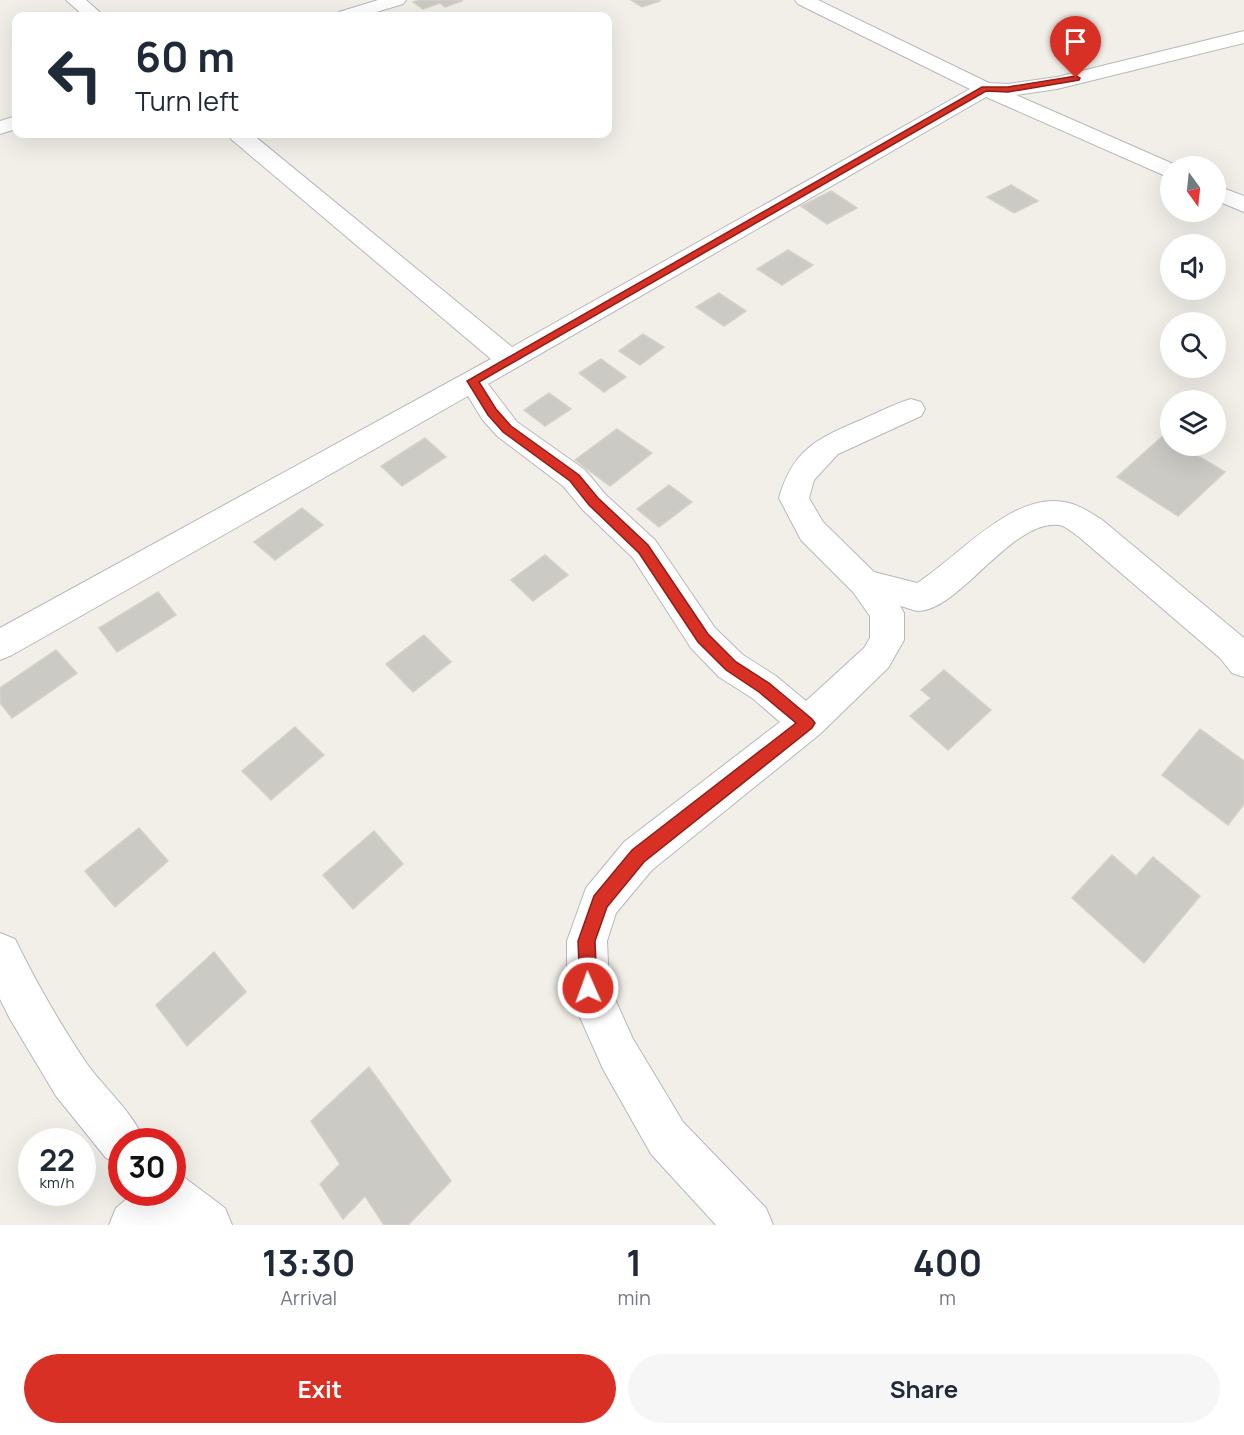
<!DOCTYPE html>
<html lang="en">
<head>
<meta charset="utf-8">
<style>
	body { margin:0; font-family:Manrope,sans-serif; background:#f6f6f7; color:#1f2937; height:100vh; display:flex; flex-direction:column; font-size:22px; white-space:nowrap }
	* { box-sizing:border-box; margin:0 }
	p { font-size:20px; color:#747a83 }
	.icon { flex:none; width:33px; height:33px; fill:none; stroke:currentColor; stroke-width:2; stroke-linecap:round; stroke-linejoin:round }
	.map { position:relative; height:1225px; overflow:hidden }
	.side { display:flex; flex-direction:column; background:#fff; flex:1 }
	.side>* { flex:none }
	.banner { position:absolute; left:12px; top:12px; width:600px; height:126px; border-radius:12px; box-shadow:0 6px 24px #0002; background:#fff; color:#1f2937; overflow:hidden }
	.needle { width:39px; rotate:165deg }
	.tools { position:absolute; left:1160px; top:156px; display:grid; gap:12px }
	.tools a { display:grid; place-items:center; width:66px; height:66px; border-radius:50%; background:#fff; box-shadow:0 6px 24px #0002; font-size:30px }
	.speed { position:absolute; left:18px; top:1128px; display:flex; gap:12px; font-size:30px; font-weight:700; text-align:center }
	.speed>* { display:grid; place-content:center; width:78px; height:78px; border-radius:50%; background:#fff; box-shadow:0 6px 24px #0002; line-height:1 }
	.speed small { font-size:15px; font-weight:400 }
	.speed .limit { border:9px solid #d22; background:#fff; color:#111 }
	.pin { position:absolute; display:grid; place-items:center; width:51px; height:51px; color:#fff; margin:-62px -26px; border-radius:50% 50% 50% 0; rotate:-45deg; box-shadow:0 0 6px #0007 }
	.pin .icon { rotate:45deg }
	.me { position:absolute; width:66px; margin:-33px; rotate:358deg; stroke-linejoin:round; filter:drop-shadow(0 0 4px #0008) }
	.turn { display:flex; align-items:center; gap:21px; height:126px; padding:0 24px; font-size:27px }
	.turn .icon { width:78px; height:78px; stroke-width:2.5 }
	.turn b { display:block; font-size:42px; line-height:51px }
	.eta { display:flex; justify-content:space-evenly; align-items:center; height:102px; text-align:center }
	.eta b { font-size:36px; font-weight:700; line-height:42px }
	.cta { display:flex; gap:12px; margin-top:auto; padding:12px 24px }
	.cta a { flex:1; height:69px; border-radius:36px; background:#d93025; color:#fff; font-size:24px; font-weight:700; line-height:69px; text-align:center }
	.cta a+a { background:#f6f6f7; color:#1f2937 }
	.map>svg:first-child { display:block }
	.building { fill:#cccac5; stroke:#d6d1c6; stroke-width:1.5 }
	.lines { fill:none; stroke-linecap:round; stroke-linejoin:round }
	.minor-casing { stroke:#b5b8bc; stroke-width:2 }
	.minor { fill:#fff; fill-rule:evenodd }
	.route { fill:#d93025; stroke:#8d1f18; stroke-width:1.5 }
</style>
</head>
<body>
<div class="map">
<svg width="1244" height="1225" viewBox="0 0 1244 1225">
	<rect width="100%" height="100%" fill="#f1efe8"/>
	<g class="building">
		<polygon points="419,0 460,0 462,1 445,7 440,3 423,9 413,2"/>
		<polygon points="631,0 659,0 660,1 642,7"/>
		<polygon points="1011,185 1038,201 1014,213 987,197"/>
		<polygon points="831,191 857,208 827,224 801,206"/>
		<polygon points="788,250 813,265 782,285 757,269"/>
		<polygon points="719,293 746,311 724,326 696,307"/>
		<polygon points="643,334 664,347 640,365 619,351"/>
		<polygon points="601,359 626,377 604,392 579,373"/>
		<polygon points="549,393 571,409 545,426 524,410"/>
		<polygon points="617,429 652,453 610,486 575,460"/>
		<polygon points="1164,435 1170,439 1170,446 1181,446 1225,472 1178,516 1117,477"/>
		<polygon points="425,438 446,457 402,486 381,466"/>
		<polygon points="669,485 692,502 659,527 637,509"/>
		<polygon points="302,508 323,525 275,560 254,542"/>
		<polygon points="545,555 568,575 533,601 511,580"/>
		<polygon points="158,592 176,615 117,652 99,628"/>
		<polygon points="424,635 451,662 413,692 386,664"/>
		<polygon points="56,650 77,673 12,718 0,703 0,688"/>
		<polygon points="944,670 991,710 948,750 910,716 931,698 921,690"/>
		<polygon points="295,727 324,755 271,800 242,771"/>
		<polygon points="1200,729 1244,761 1244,804 1228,825 1162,775"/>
		<polygon points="139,828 168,861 115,907 85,871"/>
		<polygon points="374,831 403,864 353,909 323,875"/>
		<polygon points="1112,855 1136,876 1153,857 1200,896 1144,963 1072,898"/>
		<polygon points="214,952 246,992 187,1046 156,1005"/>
		<polygon points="369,1067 451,1181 408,1225 384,1225 365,1196 343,1219 320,1184 340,1164 311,1121"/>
	</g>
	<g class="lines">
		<defs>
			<g id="minor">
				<polygon points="66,0 86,0 104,16 84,16"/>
				<polygon points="378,0 406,0 403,4 363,16 337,16 339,12"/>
				<path d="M795 0H818L989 83 1008 84 1057 77 1244 31V43L1057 89 1016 95 1178 166H1170V178L986 97 488 384 517 422 585 470 605 494 655 540 715 628 743 655 776 676 806 701 864 648 870 638V616L853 592 801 540 779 498C793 448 819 438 863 419 879 412 894 404 911 399L921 402 925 409 921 416 838 454 814 480 809 498 823 522 874 572 917 583C957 558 1012 492 1064 502 1078 504 1089 512 1101 519L1244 638V677L1232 673 1220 658 1079 537C1073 533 1066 526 1059 525 1013 518 958 612 918 611 912 610 905 607 900 606L904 613V640L888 668 820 734 652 870 616 913 607 941 609 986 633 1039 683 1122 766 1208 773 1225H716L651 1154 603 1069 567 988V941L586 888 624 842 780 722 752 698 719 677 691 648 633 558 583 510 563 486 497 436 482 419 468 396 12 655 0 660V628L491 359 231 139 229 134H252L512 347 970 89 798 4Z"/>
				<polygon points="16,116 16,129 0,134 0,121"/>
				<polygon points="1215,185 1244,196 1244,212 1215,200"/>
				<path d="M0 933 15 939C36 982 60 1024 87 1064 106 1090 132 1111 145 1142H122V1165L106 1158 56 1096 10 1019 0 999Z"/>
				<polygon points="172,1172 181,1175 225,1208 232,1225 109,1225 116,1208 135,1192 172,1192"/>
			</g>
		</defs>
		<use href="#minor" class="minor-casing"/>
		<use href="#minor" class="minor"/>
	</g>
	<polygon class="route" points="1076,76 1080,78 1079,80 1008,92 986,91 479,382 496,409 511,426 579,475 598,498 648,545 708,634 736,662 769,683 812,719 815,723 812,728 644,862 607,907 595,941 597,988 595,994 588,996 582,994 580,988 578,941 594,896 632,850 796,723 759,692 726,670 698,642 639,553 589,505 570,481 503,432 488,415 467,381 982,87 1008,87"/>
</svg>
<div class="tools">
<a><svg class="needle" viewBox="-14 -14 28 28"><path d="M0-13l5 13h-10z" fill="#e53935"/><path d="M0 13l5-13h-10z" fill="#747a83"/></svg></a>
<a><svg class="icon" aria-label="sound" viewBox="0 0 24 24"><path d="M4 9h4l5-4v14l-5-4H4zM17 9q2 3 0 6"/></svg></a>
<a><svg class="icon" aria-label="search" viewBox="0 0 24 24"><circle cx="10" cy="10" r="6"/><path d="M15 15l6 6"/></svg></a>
<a><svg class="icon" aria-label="layers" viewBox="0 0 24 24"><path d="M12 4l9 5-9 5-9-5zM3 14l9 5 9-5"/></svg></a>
</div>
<div class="speed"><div>22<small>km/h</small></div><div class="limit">30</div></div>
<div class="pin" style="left:1076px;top:78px;background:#d93025"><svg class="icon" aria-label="arrive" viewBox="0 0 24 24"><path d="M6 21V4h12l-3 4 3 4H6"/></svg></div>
<svg class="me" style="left:588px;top:988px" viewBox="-20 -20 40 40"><circle r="17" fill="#d93025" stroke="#fff" stroke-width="3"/><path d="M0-11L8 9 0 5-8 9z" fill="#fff"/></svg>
<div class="banner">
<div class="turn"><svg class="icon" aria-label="left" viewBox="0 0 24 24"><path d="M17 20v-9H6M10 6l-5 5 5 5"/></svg><div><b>60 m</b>Turn left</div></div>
</div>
</div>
<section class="side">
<div class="eta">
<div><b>13:30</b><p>Arrival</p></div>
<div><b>1</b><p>min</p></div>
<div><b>400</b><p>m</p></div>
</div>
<div class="cta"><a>Exit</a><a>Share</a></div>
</section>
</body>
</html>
